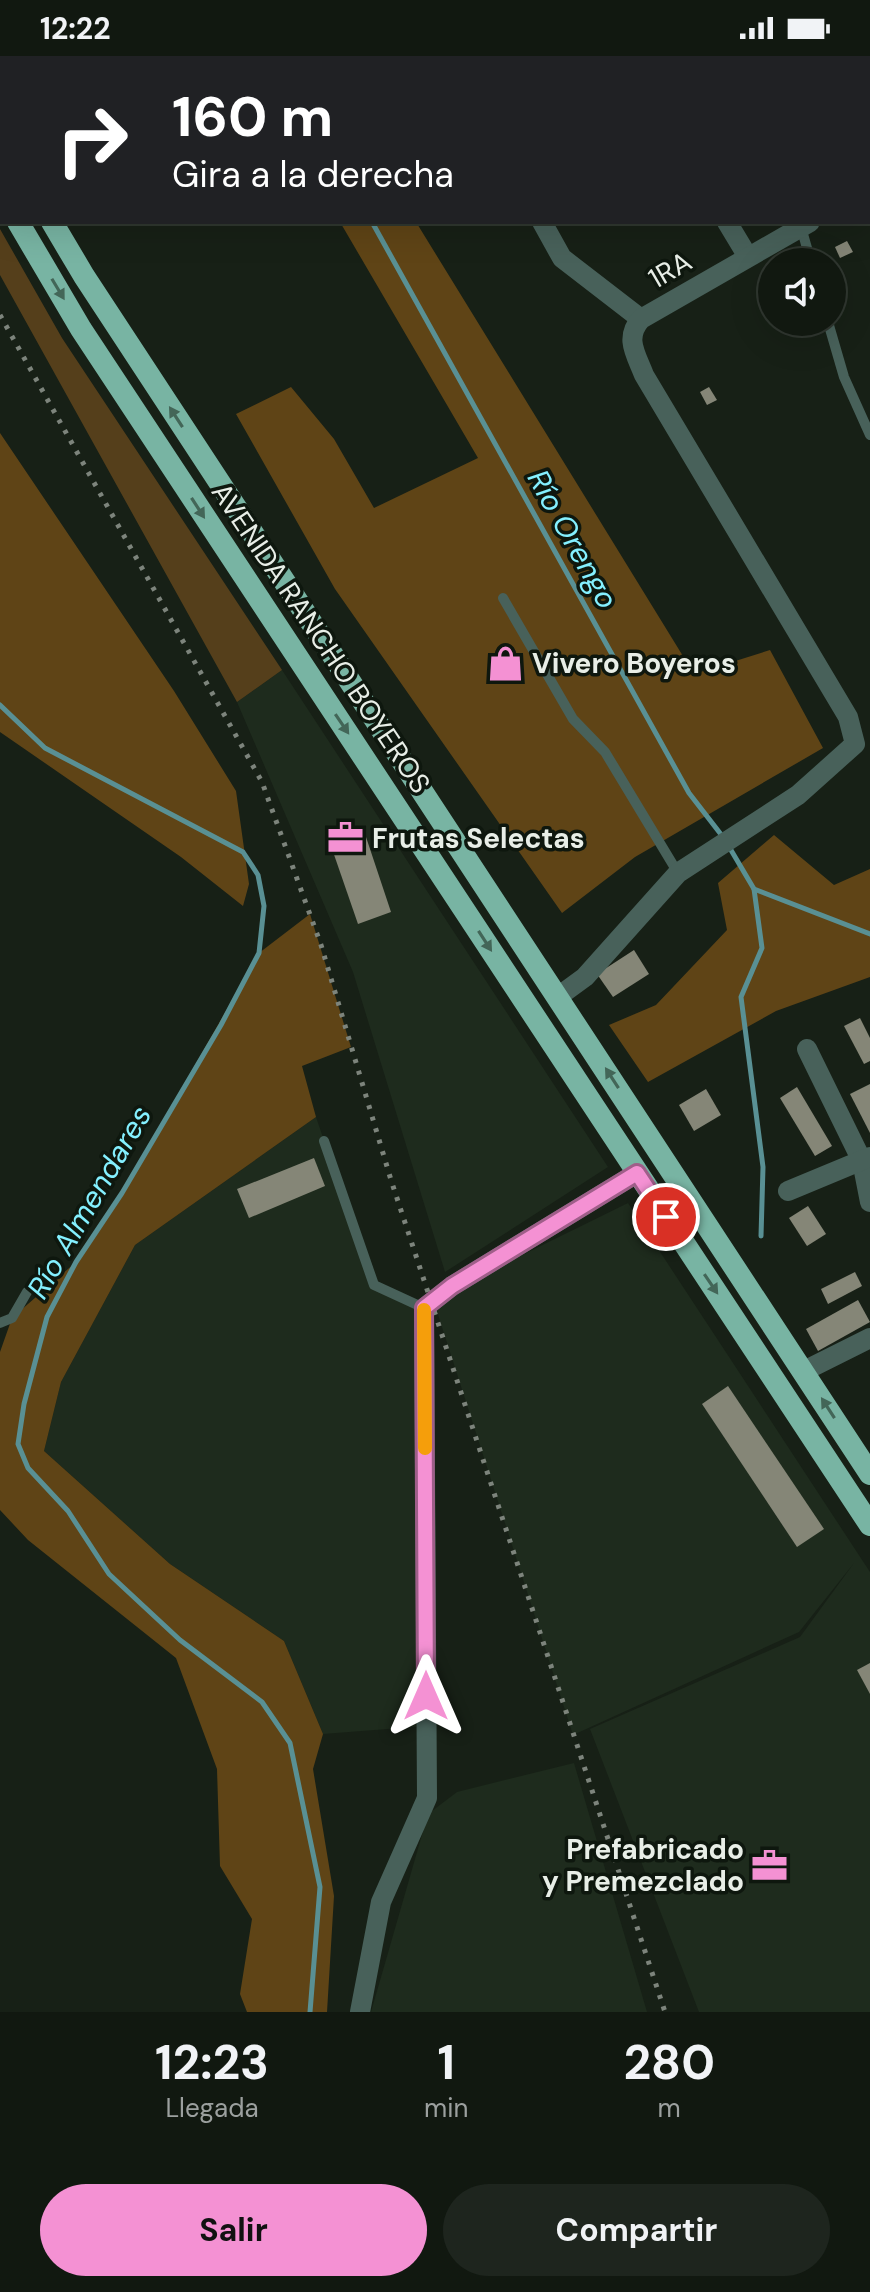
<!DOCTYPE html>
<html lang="es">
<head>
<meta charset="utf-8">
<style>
	body { margin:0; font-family:"DM Sans",sans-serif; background:#1e251e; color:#f1f3f6; height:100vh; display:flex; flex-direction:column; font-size:30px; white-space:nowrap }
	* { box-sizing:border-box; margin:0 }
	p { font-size:26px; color:#9ca09f }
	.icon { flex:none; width:44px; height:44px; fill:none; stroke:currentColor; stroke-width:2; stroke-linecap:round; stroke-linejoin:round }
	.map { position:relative; height:1956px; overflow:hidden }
	.drawer { display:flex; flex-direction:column; background:#111810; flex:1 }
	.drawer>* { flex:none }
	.guide { position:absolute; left:0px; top:0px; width:870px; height:168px; box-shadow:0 8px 32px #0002,0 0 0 2px #303730; background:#202124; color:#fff; overflow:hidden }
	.tools { position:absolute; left:758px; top:192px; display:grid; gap:16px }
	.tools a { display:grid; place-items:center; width:88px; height:88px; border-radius:50%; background:#111810; box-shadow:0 8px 32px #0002,0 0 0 2px #303730; font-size:40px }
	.pin { position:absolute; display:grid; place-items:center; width:68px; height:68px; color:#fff; margin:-34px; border:4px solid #fff; border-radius:50%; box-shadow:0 2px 8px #0007 }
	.me { position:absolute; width:88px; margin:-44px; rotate:0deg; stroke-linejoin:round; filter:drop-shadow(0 0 6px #0008) }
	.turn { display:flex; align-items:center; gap:28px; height:168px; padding:0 40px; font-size:36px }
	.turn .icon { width:104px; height:104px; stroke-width:2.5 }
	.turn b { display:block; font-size:56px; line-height:68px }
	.eta { display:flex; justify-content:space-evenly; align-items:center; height:136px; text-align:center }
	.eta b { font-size:48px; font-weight:700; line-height:56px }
	.primary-button { display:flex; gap:16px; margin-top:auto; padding:16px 40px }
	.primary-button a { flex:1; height:92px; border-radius:48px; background:#f491d3; color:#111; font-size:32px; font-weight:700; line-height:92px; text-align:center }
	.primary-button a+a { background:#1e251e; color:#f1f3f6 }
	.status { display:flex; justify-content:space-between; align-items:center; height:56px; padding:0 40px; background:#111810; direction:ltr }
	.status svg { height:22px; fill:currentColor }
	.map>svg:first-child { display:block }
	.built { fill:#1e2b1d }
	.green { fill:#553f1b }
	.forest { fill:#5f4416 }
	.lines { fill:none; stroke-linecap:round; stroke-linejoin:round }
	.stream { stroke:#599094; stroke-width:5 }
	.building { fill:#858677 }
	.service { stroke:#48615a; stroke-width:10 }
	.minor { stroke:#48615a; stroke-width:20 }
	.tertiary { stroke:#48615a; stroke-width:20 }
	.trunk { stroke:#78b4a3; stroke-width:22 }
	.rail { stroke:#7d847c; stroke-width:5; stroke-dasharray:4 8; stroke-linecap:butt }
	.oneway { fill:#436658 }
	.route-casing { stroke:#9f5e89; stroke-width:20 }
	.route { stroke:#f491d3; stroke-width:14 }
	.slow { stroke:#f59e0b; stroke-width:14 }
	.labels { text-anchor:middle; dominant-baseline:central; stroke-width:7; stroke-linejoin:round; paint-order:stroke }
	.street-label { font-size:28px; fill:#e8eee7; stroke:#0e170e }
	.poi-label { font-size:28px; font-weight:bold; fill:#e8eee7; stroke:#0e170e; text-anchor:start }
	.water-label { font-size:30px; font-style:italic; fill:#84f0ff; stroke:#0e170e }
</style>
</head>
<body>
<div class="status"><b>12:22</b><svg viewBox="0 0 49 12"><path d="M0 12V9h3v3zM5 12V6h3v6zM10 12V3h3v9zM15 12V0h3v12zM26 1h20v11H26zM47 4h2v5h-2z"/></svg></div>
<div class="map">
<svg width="870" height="1956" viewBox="0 0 870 1956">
	<rect width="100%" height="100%" fill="#172016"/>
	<g class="built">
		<polygon points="282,614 608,1111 445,1216 353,916 237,646"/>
		<polygon points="316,1061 373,1229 424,1252 426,1670 323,1678 284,1585 170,1508 44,1395 61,1326 135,1189"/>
		<polygon points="628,1147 870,1516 870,1956 699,1956 590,1673 800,1581 854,1507 799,1576 573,1679 433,1243"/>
		<polygon points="574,1707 647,1956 371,1956 428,1758 457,1736"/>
	</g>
	<polygon class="green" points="0,173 62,282 282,614 237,646 0,219"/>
	<g class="forest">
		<polygon points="336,0 556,0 322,2"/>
		<polygon points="340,166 416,166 694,618 770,594 823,692 635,801 562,857 335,533 236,358 291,331 334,383 374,452 478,402"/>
		<polygon points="0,377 174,635 236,735 249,828 243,850 181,801 0,676"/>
		<polygon points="774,779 834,829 870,813 870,921 776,955 648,1026 609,969 656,949 727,874 718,827"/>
		<polygon points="310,858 351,991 302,1010 316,1061 135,1189 61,1326 44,1395 170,1508 284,1585 323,1678 313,1713 334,1840 327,1956 247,1956 240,1938 252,1863 220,1810 217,1713 176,1602 28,1484 0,1454 0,1296 12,1262 76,1206 122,1137 259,897"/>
	</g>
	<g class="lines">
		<g class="stream">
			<polyline points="280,0 281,2"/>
			<polyline points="372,166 689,737 723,781"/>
			<polyline points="0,649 45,692 243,796 258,819 264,850 259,897 221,969 122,1137 76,1206 47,1261 24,1348 18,1388 28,1412 68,1455 109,1518 180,1584 262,1646 290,1687 320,1831 310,1956"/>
			<polyline points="728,789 754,833 870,878"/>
			<polyline points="754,833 762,892 741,941 763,1111 761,1180"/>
		</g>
	</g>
	<g class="building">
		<polygon points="847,185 853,196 840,202 835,191"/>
		<polygon points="709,331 717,344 707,349 700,336"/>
		<polygon points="364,775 391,856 358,868 330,787"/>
		<polygon points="634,894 649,918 613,941 597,918"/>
		<polygon points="860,962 870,982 870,1005 864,1008 844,970"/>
		<polygon points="870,1028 870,1077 850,1038"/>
		<polygon points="797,1031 832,1090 815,1100 780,1042"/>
		<polygon points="706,1033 721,1059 694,1075 679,1049"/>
		<polygon points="314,1102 325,1130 249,1162 237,1133"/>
		<polygon points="808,1150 826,1178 807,1190 789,1162"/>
		<polygon points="855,1216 862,1230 828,1248 821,1233"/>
		<polygon points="858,1244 870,1266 818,1295 806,1273"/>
		<polygon points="728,1330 824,1473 797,1491 702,1348"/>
		<polygon points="870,1607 870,1638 857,1614"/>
	</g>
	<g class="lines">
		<g class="service">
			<polyline points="801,171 811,206"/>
			<polyline points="828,266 844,321 870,379"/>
			<polyline points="503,542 573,663 605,696 678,817"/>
			<polyline points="324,1085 374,1229 424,1252"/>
			<polyline points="0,1267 12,1262 27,1236"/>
		</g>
		<g class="minor">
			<polyline points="804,0 805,2"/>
			<polyline points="868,121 870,124"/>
			<polyline points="542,166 562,202 641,263"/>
			<polyline points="727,166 748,201"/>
			<path d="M559 940 585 921 678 817 798 739 855 688 848 661 644 319C636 298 624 282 641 263L810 166"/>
			<polyline points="807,993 862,1105 870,1146"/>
			<polyline points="788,1135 870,1101"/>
			<polyline points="360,1956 381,1846 427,1742 424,1252 452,1230 637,1117"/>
		</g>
		<polyline class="tertiary" points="804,1315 870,1282"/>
		<g class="trunk">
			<polyline points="0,76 2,80"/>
			<polyline points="0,136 2,139"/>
			<polyline points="18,166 81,273 870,1469"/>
			<polyline points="52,166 84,220 870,1418"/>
		</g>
		<polyline class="rail" points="0,259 262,726 321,889 391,1124 665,1956"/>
	</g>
	<defs><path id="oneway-solid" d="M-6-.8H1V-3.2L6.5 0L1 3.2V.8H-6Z" transform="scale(2)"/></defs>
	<g class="oneway">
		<use href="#oneway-solid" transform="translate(58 233) rotate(59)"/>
		<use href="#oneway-solid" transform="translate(176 361) rotate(-123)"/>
		<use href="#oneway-solid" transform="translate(198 452) rotate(57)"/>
		<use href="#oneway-solid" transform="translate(342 668) rotate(56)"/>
		<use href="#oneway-solid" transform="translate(485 885) rotate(57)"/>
		<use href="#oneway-solid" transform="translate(612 1022) rotate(-123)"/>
		<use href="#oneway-solid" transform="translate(711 1228) rotate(56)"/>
		<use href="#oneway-solid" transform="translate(828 1352) rotate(-123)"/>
	</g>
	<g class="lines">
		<defs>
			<polyline id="route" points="426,1640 424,1252 452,1230 637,1117 666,1161"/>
		</defs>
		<use href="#route" class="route-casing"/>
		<use href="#route" class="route"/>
		<polyline class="slow" points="424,1254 425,1392"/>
	</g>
	<defs>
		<symbol id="shop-bare" viewBox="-9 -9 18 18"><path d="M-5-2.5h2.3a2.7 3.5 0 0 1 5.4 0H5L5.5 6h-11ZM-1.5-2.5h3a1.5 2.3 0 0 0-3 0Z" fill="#f491d3" stroke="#0e170e" stroke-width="2.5" paint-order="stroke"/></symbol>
		<symbol id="office-bare" viewBox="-9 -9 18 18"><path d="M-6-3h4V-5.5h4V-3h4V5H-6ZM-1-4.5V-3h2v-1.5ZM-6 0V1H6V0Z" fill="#f491d3" stroke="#0e170e" stroke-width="2.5" paint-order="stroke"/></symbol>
	</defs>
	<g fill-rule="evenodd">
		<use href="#shop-bare" x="480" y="582" width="51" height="51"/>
		<use href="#office-bare" x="320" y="756" width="51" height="51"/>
		<use href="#office-bare" x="744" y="1784" width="51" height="51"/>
	</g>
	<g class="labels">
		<g class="street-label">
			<text transform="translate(670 214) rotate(-30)">1RA</text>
			<text transform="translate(321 582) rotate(56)">AVENIDA RANCHO BOYEROS</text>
		</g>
		<g class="poi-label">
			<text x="532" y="607">Vivero Boyeros</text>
			<text x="372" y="782">Frutas Selectas</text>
			<text x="744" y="1793" text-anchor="end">Prefabricado<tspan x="744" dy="32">y Premezclado</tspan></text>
		</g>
		<g class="water-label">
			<text transform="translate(573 483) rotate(61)">Río Orengo</text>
			<text transform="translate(89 1146) rotate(-60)">Río Almendares</text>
		</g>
	</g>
</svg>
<div class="tools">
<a><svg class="icon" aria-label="sound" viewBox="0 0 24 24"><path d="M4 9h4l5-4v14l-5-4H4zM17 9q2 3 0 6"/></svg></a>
</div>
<div class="pin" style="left:666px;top:1161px;background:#d93025"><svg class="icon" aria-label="arrive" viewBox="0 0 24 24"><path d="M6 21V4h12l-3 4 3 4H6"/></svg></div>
<svg class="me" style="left:426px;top:1640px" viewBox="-20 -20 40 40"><path d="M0-17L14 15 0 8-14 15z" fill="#f491d3" stroke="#fff" stroke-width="4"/></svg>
<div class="guide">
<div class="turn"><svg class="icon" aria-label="right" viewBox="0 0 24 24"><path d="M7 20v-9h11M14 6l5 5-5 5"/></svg><div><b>160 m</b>Gira a la derecha</div></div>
</div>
</div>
<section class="drawer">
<div class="eta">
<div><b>12:23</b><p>Llegada</p></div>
<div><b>1</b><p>min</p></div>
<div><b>280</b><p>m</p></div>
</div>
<div class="primary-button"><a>Salir</a><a>Compartir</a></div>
</section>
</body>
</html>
